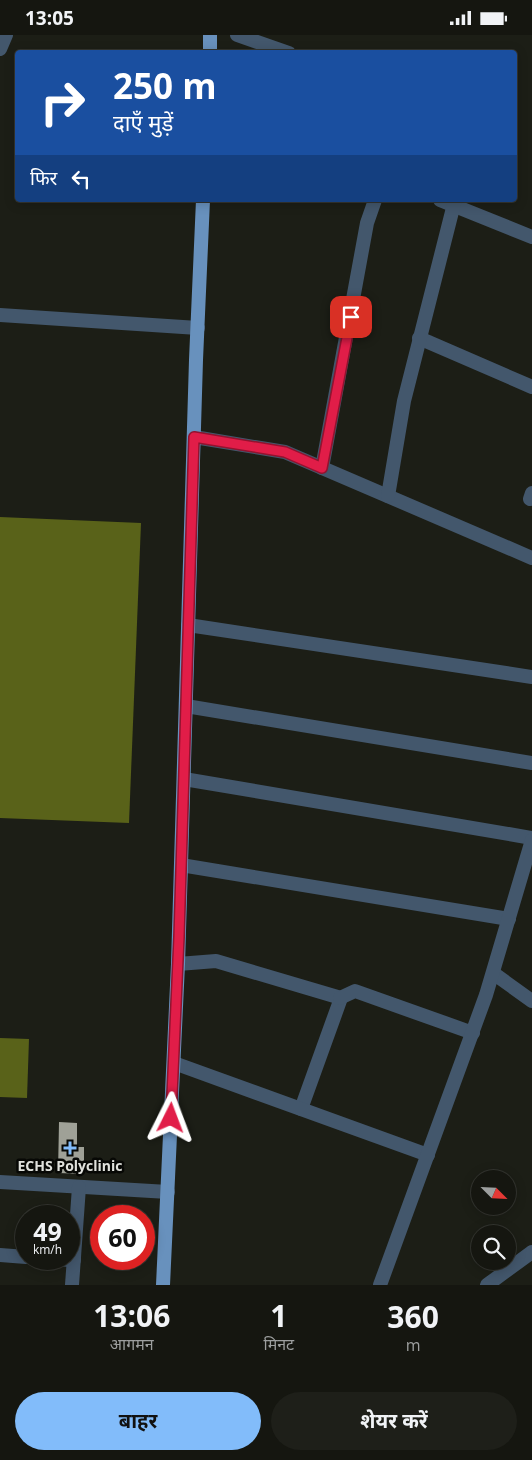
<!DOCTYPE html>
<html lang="hi">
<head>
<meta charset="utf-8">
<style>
	body { margin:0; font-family:"Open Sans","Noto Sans Devanagari",sans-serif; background:#1e1f19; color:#f1f3f6; height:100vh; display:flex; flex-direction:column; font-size:19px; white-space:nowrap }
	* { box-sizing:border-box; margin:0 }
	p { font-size:16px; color:#9d9f9f }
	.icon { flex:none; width:28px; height:28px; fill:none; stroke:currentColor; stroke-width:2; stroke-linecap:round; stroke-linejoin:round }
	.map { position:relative; height:1250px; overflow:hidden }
	.side { display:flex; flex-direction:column; background:#151610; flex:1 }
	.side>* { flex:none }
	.banner { position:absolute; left:15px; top:15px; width:502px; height:152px; border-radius:5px; box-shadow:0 2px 12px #0003,0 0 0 1px #343530; background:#1a4fa0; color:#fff; overflow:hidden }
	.needle { width:32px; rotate:114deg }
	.tools { position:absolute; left:471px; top:1135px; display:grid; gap:10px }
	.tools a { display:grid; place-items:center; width:45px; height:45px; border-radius:50%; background:#151610; box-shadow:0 2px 12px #0003,0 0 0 1px #343530; font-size:25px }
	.speed { position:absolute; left:15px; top:1170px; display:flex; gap:10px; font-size:25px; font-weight:700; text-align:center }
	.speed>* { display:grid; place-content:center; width:65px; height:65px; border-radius:50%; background:#151610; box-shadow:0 2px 12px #0003,0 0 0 1px #343530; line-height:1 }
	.speed small { font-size:12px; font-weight:400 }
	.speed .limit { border:8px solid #d22; background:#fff; color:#111 }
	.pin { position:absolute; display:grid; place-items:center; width:42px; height:42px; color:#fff; margin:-21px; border-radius:10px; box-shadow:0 2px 8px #0006 }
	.me { position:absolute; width:55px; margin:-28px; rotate:3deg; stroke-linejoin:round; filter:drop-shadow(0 0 4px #0008) }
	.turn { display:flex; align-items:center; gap:18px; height:105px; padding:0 15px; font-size:22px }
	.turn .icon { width:65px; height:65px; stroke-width:2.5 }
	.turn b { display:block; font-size:35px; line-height:42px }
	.then { display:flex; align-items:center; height:48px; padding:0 15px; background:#0003; gap:10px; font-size:19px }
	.eta { display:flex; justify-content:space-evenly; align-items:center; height:85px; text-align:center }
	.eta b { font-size:30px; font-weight:700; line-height:35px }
	.button { display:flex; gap:10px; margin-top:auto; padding:10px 15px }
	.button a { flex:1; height:58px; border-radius:30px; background:#82bcfa; color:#111; font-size:20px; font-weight:700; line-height:58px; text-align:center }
	.button a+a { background:#1e1f19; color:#f1f3f6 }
	.status { display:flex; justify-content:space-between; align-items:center; height:35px; padding:0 25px; background:#151610; direction:ltr }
	.status svg { height:14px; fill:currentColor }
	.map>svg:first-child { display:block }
	.water { fill:#596219 }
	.building { fill:#9fa197 }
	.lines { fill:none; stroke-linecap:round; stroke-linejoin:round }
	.minor { stroke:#43576c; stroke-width:14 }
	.tertiary { stroke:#43576c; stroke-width:14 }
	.primary { stroke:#6891bd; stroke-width:14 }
	.route-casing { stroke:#92132f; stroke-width:12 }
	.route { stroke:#e11d48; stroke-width:9 }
	.poi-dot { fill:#82bcfa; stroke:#070805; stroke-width:2 }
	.labels { text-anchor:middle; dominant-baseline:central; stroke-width:5; stroke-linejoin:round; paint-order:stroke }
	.poi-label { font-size:14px; font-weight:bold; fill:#e1e2dd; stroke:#070805 }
</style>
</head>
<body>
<div class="status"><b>13:05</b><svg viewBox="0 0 49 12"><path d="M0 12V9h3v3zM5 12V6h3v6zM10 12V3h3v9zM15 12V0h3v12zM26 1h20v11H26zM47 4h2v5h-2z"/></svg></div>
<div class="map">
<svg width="532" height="1250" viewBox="0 0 532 1250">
	<rect width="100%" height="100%" fill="#1c1e16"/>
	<g class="water">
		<polygon points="0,482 141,488 129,788 0,783"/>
		<polygon points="0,1003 29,1004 27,1063 0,1062"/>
	</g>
	<polygon class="building" points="59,1087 77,1088 77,1112 84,1112 84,1139 58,1138"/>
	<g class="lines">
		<g class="minor">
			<polyline points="237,0 289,18"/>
			<polyline points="0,14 6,0"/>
			<polyline points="440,165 532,202"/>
			<polyline points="0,280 198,293"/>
			<polyline points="419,303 532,352"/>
			<polyline points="194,402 285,417 532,523"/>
			<polyline points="322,433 367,188 375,165"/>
			<polyline points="388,461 404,366 455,165"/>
			<polyline points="530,464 532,458"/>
			<polyline points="188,590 532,642"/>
			<polyline points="186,671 532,728"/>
			<polyline points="184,744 532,803"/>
			<polyline points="181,830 509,884"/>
			<polyline points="178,929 216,926 341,963 301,1074"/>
			<polyline points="493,938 532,966"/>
			<polyline points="340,963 355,956 473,998"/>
			<polyline points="174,1028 428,1120"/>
			<polyline points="0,1147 168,1157"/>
			<polyline points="0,1220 26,1222"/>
			<polyline points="49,1224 74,1225"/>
			<polyline points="72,1250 79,1152"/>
			<polyline points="380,1250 486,960 532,805"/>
		</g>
		<polyline class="tertiary" points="487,1250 532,1217"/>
		<g class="primary">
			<polyline points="210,18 210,0"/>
			<polyline points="163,1250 178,929 196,325 203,165"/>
		</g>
	</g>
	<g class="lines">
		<defs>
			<polyline id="route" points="171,1083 179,902 194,402 285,417 322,433 351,282"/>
		</defs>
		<use href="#route" class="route-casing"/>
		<use href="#route" class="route"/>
	</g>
	<path class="poi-dot" d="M67.5 1105.5h5v5h5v5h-5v5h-5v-5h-5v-5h5z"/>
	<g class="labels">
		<g class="poi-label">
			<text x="70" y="1130">ECHS Polyclinic</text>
		</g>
	</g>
</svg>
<div class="tools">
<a><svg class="needle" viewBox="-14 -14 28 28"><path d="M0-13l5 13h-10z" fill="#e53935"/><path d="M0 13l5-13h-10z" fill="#9d9f9f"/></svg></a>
<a><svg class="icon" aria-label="search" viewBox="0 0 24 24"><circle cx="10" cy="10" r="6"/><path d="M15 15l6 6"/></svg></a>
</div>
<div class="speed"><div>49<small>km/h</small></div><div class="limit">60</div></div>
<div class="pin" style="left:351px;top:282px;background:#d93025"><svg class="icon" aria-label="arrive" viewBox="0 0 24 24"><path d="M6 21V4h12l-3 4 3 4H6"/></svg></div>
<svg class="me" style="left:171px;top:1083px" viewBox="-20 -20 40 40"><path d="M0-17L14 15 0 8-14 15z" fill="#e11d48" stroke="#fff" stroke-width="4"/></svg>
<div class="banner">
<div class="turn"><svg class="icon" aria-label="right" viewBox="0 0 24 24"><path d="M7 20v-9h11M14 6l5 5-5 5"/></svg><div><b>250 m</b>दाएँ मुड़ें</div></div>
<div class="then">फिर<svg class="icon" aria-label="left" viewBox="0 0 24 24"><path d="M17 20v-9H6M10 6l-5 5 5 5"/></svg></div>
</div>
</div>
<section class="side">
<div class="eta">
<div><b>13:06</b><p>आगमन</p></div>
<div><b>1</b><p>मिनट</p></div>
<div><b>360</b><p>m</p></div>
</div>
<div class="button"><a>बाहर</a><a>शेयर करें</a></div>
</section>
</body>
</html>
